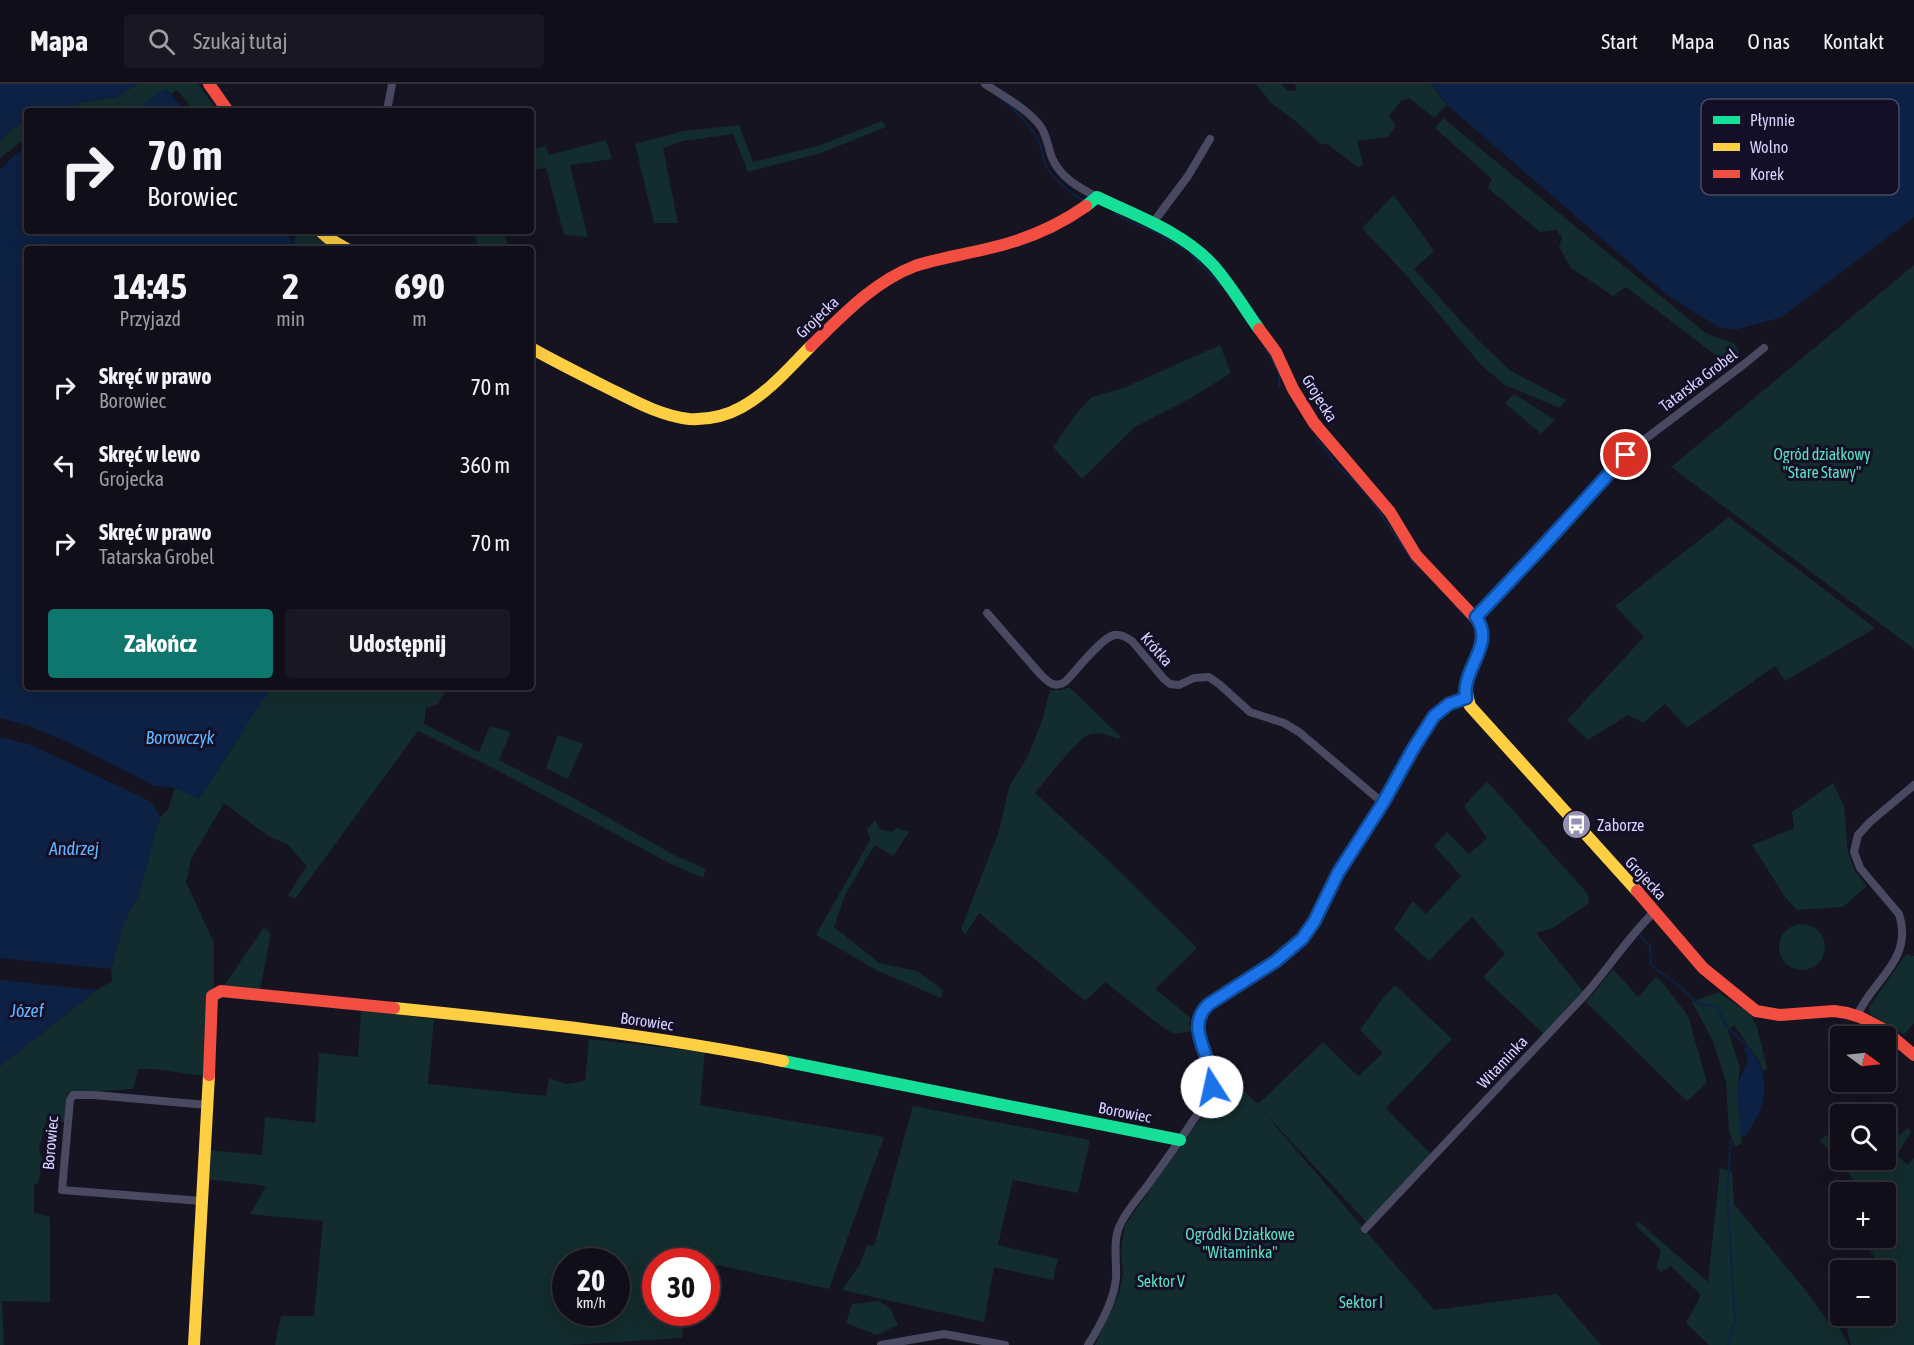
<!DOCTYPE html>
<html lang="pl">
<head>
<meta charset="utf-8">
<style>
	body { margin:0; font-family:"Asap Condensed",sans-serif; background:#191822; color:#f1f3f6; height:100vh; display:flex; flex-direction:column; font-size:22px; white-space:nowrap }
	* { box-sizing:border-box; margin:0 }
	p { font-size:20px; color:#9c9ca2 }
	.icon { flex:none; width:33px; height:33px; fill:none; stroke:currentColor; stroke-width:2; stroke-linecap:round; stroke-linejoin:round }
	.map { position:relative; flex:1; overflow:hidden }
	.sheet { position:absolute; left:24px; top:162px; width:510px; height:444px; display:flex; flex-direction:column; background:#100f19; border-radius:6px; box-shadow:0 6px 24px #0002,0 0 0 2px #302f38 }
	.sheet>* { flex:none }
	.guide { position:absolute; left:24px; top:24px; width:510px; height:126px; border-radius:6px; box-shadow:0 6px 24px #0002,0 0 0 2px #302f38; background:#100f19; color:#f1f3f6; overflow:hidden }
	.needle { width:39px; rotate:105deg }
	.tools { position:absolute; left:1830px; top:942px; display:grid; gap:12px }
	.tools a { display:grid; place-items:center; width:66px; height:66px; border-radius:6px; background:#100f19; box-shadow:0 6px 24px #0002,0 0 0 2px #302f38; font-size:30px }
	.speed { position:absolute; left:552px; top:1164px; display:flex; gap:12px; font-size:30px; font-weight:700; text-align:center }
	.speed>* { display:grid; place-content:center; width:78px; height:78px; border-radius:50%; background:#100f19; box-shadow:0 6px 24px #0002,0 0 0 2px #302f38; line-height:1 }
	.speed small { font-size:15px; font-weight:400 }
	.speed .limit { border:9px solid #d22; background:#fff; color:#111 }
	.pin { position:absolute; display:grid; place-items:center; width:51px; height:51px; color:#fff; margin:-26px; border:3px solid #fff; border-radius:50%; box-shadow:0 2px 6px #0007 }
	.me { position:absolute; width:66px; margin:-33px; rotate:350deg; stroke-linejoin:round; filter:drop-shadow(0 0 4px #0008) }
	.turn { display:flex; align-items:center; gap:21px; height:126px; padding:0 24px; font-size:27px }
	.turn .icon { width:78px; height:78px; stroke-width:2.5 }
	.turn b { display:block; font-size:42px; line-height:51px }
	.eta { display:flex; justify-content:space-evenly; align-items:center; height:102px; text-align:center }
	.eta b { font-size:36px; font-weight:700; line-height:42px }
	.button { display:flex; gap:12px; margin-top:auto; padding:12px 24px }
	.button a { flex:1; height:69px; border-radius:6px; background:#0f766e; color:#fff; font-size:24px; font-weight:700; line-height:69px; text-align:center }
	.button a+a { background:#191822; color:#f1f3f6 }
	ul { padding:0; list-style:none }
	li { display:flex; align-items:center; gap:18px; height:78px; padding:0 24px }
	li div { flex:1 }
	li b { display:block; font-size:22px }
	li em { font-style:normal }
	header { display:flex; align-items:center; gap:36px; box-sizing:border-box; height:84px; padding:0 30px; background:#100f19; border-bottom:2px solid #302f38 }
	header strong { font-size:28px }
	nav { display:flex; gap:33px; margin-inline-start:auto; font-size:21px }
	.search { width:420px; height:54px; background:#191822; display:flex; align-items:center; gap:15px; box-sizing:border-box; padding:0 21px; border-radius:6px; color:#9c9ca2; font-size:22px }
	.map>svg:first-child { display:block }
	.green { fill:#132c2d; fill-rule:evenodd }
	.water { fill:#0d2144 }
	.lines { fill:none; stroke-linecap:round; stroke-linejoin:round }
	.stream { stroke:#0d2144; stroke-width:2 }
	.street { stroke:#4a4962; stroke-width:8 }
	.fast { stroke:#16e098; stroke-width:12 }
	.slow { stroke:#ffcf43; stroke-width:12 }
	.jam { stroke:#f24e42; stroke-width:12 }
	.route-casing { stroke:#114b97; stroke-width:15 }
	.route { stroke:#1a73e8; stroke-width:10 }
	.labels { text-anchor:middle; dominant-baseline:central; stroke-width:6; stroke-linejoin:round; paint-order:stroke }
	.street-label { font-size:16px; fill:#d9d4ff; stroke:#130f26 }
	.park-label { font-size:16px; fill:#5fe0c0; stroke:#130f26 }
	.poi-label { font-size:16px; fill:#d9d4ff; stroke:#130f26; text-anchor:start }
	.water-label { font-size:18px; font-style:italic; fill:#62b6ff; stroke:#130f26 }
	.key { fill:#130f26; stroke:#4e4a67; stroke-width:1.5 }
	.key-label { font-size:16px; fill:#d9d4ff }
</style>
</head>
<body>
<header>
<strong>Mapa</strong>
<div class="search"><svg class="icon" aria-label="search" viewBox="0 0 24 24"><circle cx="10" cy="10" r="6"/><path d="M15 15l6 6"/></svg>Szukaj tutaj</div>
<nav><a>Start</a><a>Mapa</a><a>O nas</a><a>Kontakt</a></nav>
</header>
<div class="map">
<svg width="1914" height="1261" viewBox="0 0 1914 1261">
	<rect width="100%" height="100%" fill="#161421"/>
	<g class="green">
		<polygon points="137,0 198,0 218,27 194,27 177,6 146,27 55,27 83,18 117,13"/>
		<polygon points="1256,0 1281,0 1288,7 1296,6 1295,0 1431,0 1447,21 1434,34 1409,14 1401,17 1389,32 1396,42 1388,53 1357,57 1363,80 1359,84 1326,59 1322,61 1294,36 1271,19"/>
		<polygon points="1443,34 1707,250 1734,259 1740,270 1730,282 1626,203 1613,212 1571,184 1559,163 1562,153 1556,146 1540,148 1488,104 1492,95 1435,44"/>
		<polygon points="27,36 27,56 22,57 0,74 0,56 21,38"/>
		<polygon points="882,37 886,43 821,69 748,88 733,50 683,57 663,64 678,139 654,139 635,60 683,47 739,41 753,78 818,62"/>
		<polygon points="606,56 612,75 570,81 588,153 564,151 546,84 531,86 531,65 545,62 549,71"/>
		<polygon points="1394,111 1434,167 1414,185 1476,254 1511,287 1566,316 1560,324 1505,301 1482,282 1406,191 1362,144"/>
		<polygon points="300,147 307,147 334,165 305,165 293,158"/>
		<polygon points="474,147 504,147 509,165 478,165"/>
		<polygon points="1914,181 1914,565 1671,383"/>
		<polygon points="1220,261 1231,289 1191,314 1135,343 1082,395 1053,363 1075,331 1092,313 1123,304"/>
		<polygon points="1514,310 1555,336 1541,350 1505,319"/>
		<polygon points="1729,433 1875,544 1785,597 1775,582 1687,644 1665,620 1643,639 1628,631 1588,656 1567,636 1644,553 1615,522"/>
		<polygon points="271,603 448,604 438,620 426,624 424,640 479,668 490,642 511,648 499,676 570,712 674,771 706,785 703,794 669,779 495,685 418,647 295,815 288,811 307,782 287,760 268,752 224,719 191,775 186,798 214,859 214,900 208,924 204,992 154,985 138,985 133,1005 68,1009 64,1038 46,1038 39,1065 43,1077 38,1100 34,1100 34,1129 50,1133 50,1218 2,1217 4,1261 0,1261 0,982 97,906 112,897 111,885 124,838 139,810 156,746 160,733 168,726 175,704"/>
		<path d="M1069 603 1121 653 1118 655C1108 651 1101 648 1090 650 1079 653 1044 698 1035 709L1107 775 1197 864 1155 905 1191 934 1189 940 1193 947 1174 950 1161 942 1105 898 1085 917 979 829 965 851 961 845 999 747 1009 703 1028 672 1043 634 1050 606H1061Z"/>
		<polygon points="558,651 583,660 568,695 546,684"/>
		<polygon points="1487,697 1587,809 1589,819 1553,844 1536,849 1584,908 1544,950 1483,893 1505,870 1472,833 1429,877 1394,845 1413,817 1426,830 1461,792 1434,762 1447,748 1469,770 1487,754 1464,722"/>
		<polygon points="1833,699 1844,722 1848,769 1855,787 1867,802 1843,823 1797,826 1785,813 1752,761 1794,744 1792,728"/>
		<polygon points="875,736 880,745 892,748 897,744 909,748 893,772 875,761 872,765 845,811 834,843 879,879 917,887 943,906 941,914 876,886 816,851 870,756 867,745"/>
		<circle cx="1802" cy="863" r="23"/>
		<polygon points="264,843 271,850 260,906 224,902"/>
		<polygon points="1906,870 1914,872 1914,939 1904,951 1870,930 1869,923"/>
		<polygon points="1613,885 1638,913 1656,893 1663,899 1688,932 1707,999 1687,1017 1586,918"/>
		<polygon points="1395,901 1452,955 1386,1024 1431,1070 1367,1139 1261,1025 1434,1226 1557,1210 1601,1261 1095,1261 1119,1209 1123,1190 1121,1166 1125,1141 1201,1034 1223,996 1228,991 1258,1020 1323,958 1358,992 1383,969 1360,946 1383,914"/>
		<polygon points="1718,908 1750,930 1757,943 1767,984 1763,987 1758,975 1734,941 1728,947 1740,984 1737,1007 1742,1059 1735,1063 1729,1046 1726,998 1713,957 1692,918"/>
		<path d="M361 926 434 935 428 1000 546 1012 549 994 566 1000 585 997 589 955 705 968 700 1021 884 1053 829 1205 707 1179 706 1178 691 1176V1178H656V1228L685 1229 682 1254 568 1261H275L281 1232H314L323 1137 250 1130 266 1102 207 1095 208 1066 262 1071 265 1033 315 1039 319 969 358 973ZM566 1178H616V1228H566Z"/>
		<polygon points="913,1022 1090,1056 1078,1109 1013,1096 998,1161 1058,1175 1053,1196 994,1183 984,1238 842,1206 860,1180 867,1161 874,1162"/>
		<polygon points="1840,1042 1840,1076 1886,1076 1886,1055 1888,1059 1908,1044 1911,1048 1897,1071 1907,1081 1914,1074 1914,1261 1851,1261 1847,1245 1871,1232 1886,1232 1886,1208 1895,1200 1861,1155 1886,1154 1886,1108 1864,1108 1820,1056"/>
		<polygon points="1720,1084 1732,1087 1734,1120 1807,1208 1830,1240 1837,1239 1849,1261 1709,1261 1686,1239 1701,1211 1671,1182 1661,1188 1656,1184 1661,1166 1635,1141 1639,1138 1708,1198"/>
		<polygon points="879,1217 890,1224 898,1241 877,1251 846,1239 852,1220"/>
	</g>
	<g class="water">
		<polygon points="0,0 137,0 117,13 83,18 55,27 27,27 27,36 21,38 0,56"/>
		<polygon points="1432,0 1914,0 1914,133 1782,233 1735,246 1720,244 1667,211 1447,21"/>
		<polygon points="166,4 185,27 134,27"/>
		<polygon points="27,64 27,147 285,147 293,158 305,165 27,165 27,603 271,603 200,715 174,704 155,702 72,660 29,642 0,634 0,86 14,71"/>
		<polygon points="0,653 31,661 152,718 160,733 139,810 124,838 111,885 0,874"/>
		<polygon points="0,896 97,906 0,982"/>
		<path d="M1749 963C1773 995 1768 1021 1745 1052L1741 1053 1737 1007 1738 998 1748 977 1744 964Z"/>
	</g>
	<g class="lines">
		<g class="stream">
			<path d="M1000 14C1015 25 1032 42 1040 60 1042 65 1042 72 1044 78 1049 92 1070 109 1083 116"/>
			<polyline points="1115,129 1128,137 1151,146 1184,165"/>
			<polyline points="1191,170 1220,201"/>
			<polyline points="1264,261 1279,289 1279,303"/>
			<polyline points="1316,353 1337,382 1357,399 1372,417 1414,479 1428,491"/>
			<polyline points="1451,516 1470,537"/>
			<polyline points="1639,850 1650,862 1651,881 1682,904 1698,920 1716,922 1727,943 1749,963"/>
			<polyline points="1728,1261 1735,1238 1727,1104 1731,1055"/>
		</g>
		<g class="street">
			<path d="M985 0C1003 12 1028 25 1041 43 1047 52 1048 63 1052 74 1061 94 1078 103 1097 113"/>
			<polyline points="387,27 392,0"/>
			<polyline points="1152,140 1188,92 1210,55"/>
			<path d="M987 529 1041 591C1049 599 1056 605 1066 597 1076 587 1101 554 1114 551 1121 550 1126 553 1132 557L1164 595 1170 600 1179 601 1194 594 1209 593 1219 600 1250 628 1284 639 1299 648 1383 719"/>
			<polyline points="1476,533 1543,462 1632,365 1743,281 1764,264"/>
			<path d="M1857 932C1872 896 1914 876 1899 830L1860 784 1854 768 1858 751 1870 738 1914 701"/>
			<polyline points="202,1117 62,1106 70,1016 73,1011 94,1011 207,1021"/>
			<path d="M1365 1145 1584 912C1609 884 1628 853 1655 827"/>
			<polyline points="881,1261 944,1250 1005,1261"/>
			<path d="M1088 1261C1100 1242 1114 1217 1116 1194 1117 1175 1112 1156 1121 1139 1127 1127 1136 1116 1145 1105 1161 1083 1177 1061 1192 1038 1199 1028 1208 1018 1211 1006 1219 976 1180 945 1209 920L1276 877 1302 855 1314 838 1338 789 1383 719 1413 665 1434 632 1449 620 1466 614"/>
		</g>
		<g class="fast">
			<path d="M1086 122 1097 113C1136 132 1183 148 1213 181 1230 200 1244 224 1259 245"/>
			<polyline points="783,977 1180,1056"/>
		</g>
		<g class="slow">
			<polyline points="320,147 328,154 347,165"/>
			<path d="M531 264C556 278 582 291 608 304 634 317 661 332 689 335 708 336 726 332 742 323 769 308 789 284 811 262"/>
			<path d="M1469 590C1466 602 1466 610 1470 622L1637 807"/>
			<path d="M394 924C524 937 654 951 783 977"/>
			<polyline points="194,1261 209,991"/>
		</g>
		<g class="jam">
			<polyline points="209,0 228,27"/>
			<path d="M1259 245 1276 268 1293 305 1314 339 1390 428 1416 471 1480 539C1484 558 1477 572 1469 590"/>
			<path d="M811 262C842 232 873 198 915 182 938 174 962 171 986 165 1023 157 1055 144 1086 122"/>
			<polyline points="1637,807 1703,884 1756,927 1780,931 1834,927 1847,929 1860,933 1883,945 1914,971"/>
			<polyline points="209,991 212,912 221,907 394,924"/>
		</g>
	</g>
	<g class="lines">
		<defs>
			<path id="route" d="M1212 1003C1215 974 1182 944 1209 920L1276 877 1302 855 1314 838 1338 789 1383 719 1413 665 1434 632 1449 620 1466 614C1461 585 1496 561 1476 533L1543 462 1626 371"/>
		</defs>
		<use href="#route" class="route-casing"/>
		<use href="#route" class="route"/>
	</g>
	<defs>
		<symbol id="bus-disc" viewBox="-11 -11 22 22"><circle r="9.5" fill="#9591b1" stroke="#130f26"/><path d="M-5-6H5V4H4V6H2V4H-2V6H-4V4H-5ZM-3.5-4V0h7V-4ZM-3.5 1.2v1.5H-2V1.2ZM2 1.2v1.5H3.5V1.2Z" fill="#fff"/></symbol>
	</defs>
	<g fill-rule="evenodd">
		<use href="#bus-disc" x="1560" y="724" width="33" height="33"/>
	</g>
	<g class="labels">
		<g class="street-label">
			<text transform="translate(817 233) rotate(-44)">Grojecka</text>
			<text transform="translate(1698 296) rotate(-37)">Tatarska Grobel</text>
			<text transform="translate(1320 314) rotate(58)">Grojecka</text>
			<text transform="translate(1157 565) rotate(49)">Krótka</text>
			<text transform="translate(1646 794) rotate(47)">Grojecka</text>
			<text transform="translate(647 937) rotate(8)">Borowiec</text>
			<text transform="translate(1502 978) rotate(-47)">Witaminka</text>
			<text transform="translate(1125 1028) rotate(11)">Borowiec</text>
			<text transform="translate(50 1059) rotate(-85)">Borowiec</text>
		</g>
		<g class="park-label">
			<text x="1822" y="370">Ogród działkowy<tspan x="1822" dy="18">"Stare Stawy"</tspan></text>
			<text x="1240" y="1150">Ogródki Działkowe<tspan x="1240" dy="18">"Witaminka"</tspan></text>
			<text x="1161" y="1197">Sektor V</text>
			<text x="1361" y="1218">Sektor I</text>
		</g>
		<g class="poi-label">
			<text x="1597" y="741">Zaborze</text>
		</g>
		<g class="water-label">
			<text x="180" y="653">Borowczyk</text>
			<text x="74" y="764">Andrzej</text>
			<text x="27" y="926">Józef</text>
		</g>
	</g>
	<rect x="1701" y="15" width="198" height="96" rx="9" class="key"/>
	<rect x="1713" y="32" width="27" height="8" fill="#16e098"/>
	<rect x="1713" y="59" width="27" height="8" fill="#ffcf43"/>
	<rect x="1713" y="86" width="27" height="8" fill="#f24e42"/>
	<g class="key-label">
		<text x="1750" y="42">Płynnie</text>
		<text x="1750" y="69">Wolno</text>
		<text x="1750" y="96">Korek</text>
	</g>
</svg>
<div class="tools">
<a><svg class="needle" viewBox="-14 -14 28 28"><path d="M0-13l5 13h-10z" fill="#e53935"/><path d="M0 13l5-13h-10z" fill="#9c9ca2"/></svg></a>
<a><svg class="icon" aria-label="search" viewBox="0 0 24 24"><circle cx="10" cy="10" r="6"/><path d="M15 15l6 6"/></svg></a>
<a>+</a>
<a>−</a>
</div>
<div class="speed"><div>20<small>km/h</small></div><div class="limit">30</div></div>
<div class="pin" style="left:1626px;top:371px;background:#d93025"><svg class="icon" aria-label="arrive" viewBox="0 0 24 24"><path d="M6 21V4h12l-3 4 3 4H6"/></svg></div>
<svg class="me" style="left:1212px;top:1003px" viewBox="-20 -20 40 40"><circle r="19" fill="#fff"/><path d="M0-13L10 11 0 6-10 11z" fill="#1a73e8"/></svg>
<div class="guide">
<div class="turn"><svg class="icon" aria-label="right" viewBox="0 0 24 24"><path d="M7 20v-9h11M14 6l5 5-5 5"/></svg><div><b>70 m</b>Borowiec</div></div>
</div>
<section class="sheet">
<div class="eta">
<div><b>14:45</b><p>Przyjazd</p></div>
<div><b>2</b><p>min</p></div>
<div><b>690</b><p>m</p></div>
</div>
<ul>
<li><svg class="icon" aria-label="right" viewBox="0 0 24 24"><path d="M7 20v-9h11M14 6l5 5-5 5"/></svg><div><b>Skręć w prawo</b><p>Borowiec</p></div><em>70 m</em></li>
<li><svg class="icon" aria-label="left" viewBox="0 0 24 24"><path d="M17 20v-9H6M10 6l-5 5 5 5"/></svg><div><b>Skręć w lewo</b><p>Grojecka</p></div><em>360 m</em></li>
<li><svg class="icon" aria-label="right" viewBox="0 0 24 24"><path d="M7 20v-9h11M14 6l5 5-5 5"/></svg><div><b>Skręć w prawo</b><p>Tatarska Grobel</p></div><em>70 m</em></li>
</ul>
<div class="button"><a>Zakończ</a><a>Udostępnij</a></div>
</section>
</div>
</body>
</html>
